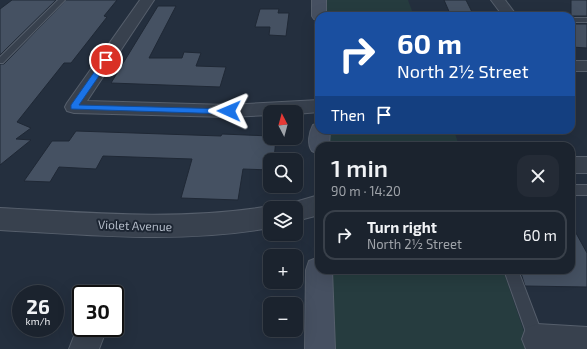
<!DOCTYPE html>
<html lang="en">
<head>
<meta charset="utf-8">
<style>
	body { margin:0; font-family:"Exo 2",sans-serif; background:#242b36; color:#f1f3f6; height:100vh; display:flex; flex-direction:column; font-size:15px; white-space:nowrap }
	* { box-sizing:border-box; margin:0 }
	p { font-size:13px; color:#a0a4aa }
	.icon { flex:none; width:22px; height:22px; fill:none; stroke:currentColor; stroke-width:2; stroke-linecap:round; stroke-linejoin:round }
	.map { position:relative; flex:1; overflow:hidden }
	.details { position:absolute; left:315px; top:142px; width:260px; height:132px; display:flex; flex-direction:column; background:#1b232e; border-radius:12px; box-shadow:0 4px 16px #0002,0 0 0 1px #39404a }
	.details>* { flex:none }
	.hud { position:absolute; left:315px; top:12px; width:260px; height:122px; border-radius:12px; box-shadow:0 4px 16px #0002,0 0 0 1px #39404a; background:#1a4fa0; color:#fff; overflow:hidden }
	.needle { width:26px; rotate:354deg }
	.fabs { position:absolute; left:263px; top:105px; display:grid; gap:8px }
	.fabs a { display:grid; place-items:center; width:40px; height:40px; border-radius:8px; background:#1b232e; box-shadow:0 4px 16px #0002,0 0 0 1px #39404a; font-size:20px }
	.speed { position:absolute; left:12px; top:285px; display:flex; gap:8px; font-size:20px; font-weight:700; text-align:center }
	.speed>* { display:grid; place-content:center; width:52px; height:52px; border-radius:50%; background:#1b232e; box-shadow:0 4px 16px #0002,0 0 0 1px #39404a; line-height:1 }
	.speed small { font-size:10px; font-weight:400 }
	.speed .limit { border:2px solid #111; border-radius:6px; background:#fff; color:#111 }
	.pin { position:absolute; display:grid; place-items:center; width:34px; height:34px; color:#fff; margin:-17px; border:2px solid #fff; border-radius:50%; box-shadow:0 1px 4px #0007 }
	.me { position:absolute; width:44px; margin:-22px; rotate:271deg; stroke-linejoin:round; filter:drop-shadow(0 0 3px #0008) }
	.turn { display:flex; align-items:center; gap:14px; height:84px; padding:0 16px; font-size:18px }
	.turn .icon { width:52px; height:52px; stroke-width:2.5 }
	.turn b { display:block; font-size:28px; line-height:34px }
	.then { display:flex; align-items:center; height:38px; padding:0 16px; background:#0003; gap:8px; font-size:15px }
	.round { display:grid; place-items:center; flex:none; width:42px; height:42px; border-radius:12px; background:#242b36 }
	.summary { display:flex; align-items:center; justify-content:space-between; height:68px; padding:0 16px }
	h1 { font-size:24px; font-weight:600; line-height:30px }
	ul { padding:0; list-style:none }
	li { display:flex; align-items:center; gap:12px; height:50px; margin:0 8px 6px; padding:0 8px; border:2px solid #39404a; border-radius:12px }
	li div { flex:1 }
	li b { display:block; font-size:15px }
	li em { font-style:normal }
	.map>svg:first-child { display:block }
	.green { fill:#263c3f }
	.building { fill:#455162; stroke:#1f2835 }
	.lines { fill:none; stroke-linecap:round; stroke-linejoin:round }
	.service-casing { stroke:#565f6c; stroke-width:2 }
	.minor-casing { stroke:#565f6c; stroke-width:2 }
	.tertiary-casing { stroke:#565f6c; stroke-width:2 }
	.secondary-casing { stroke:#565f6c; stroke-width:2 }
	.service { fill:#38414e; fill-rule:evenodd }
	.minor { fill:#38414e; fill-rule:evenodd }
	.tertiary { fill:#38414e; fill-rule:evenodd }
	.secondary { fill:#465061; fill-rule:evenodd }
	.route { fill:#1a73e8; stroke:#114b97 }
	.labels { text-anchor:middle; dominant-baseline:central; stroke-width:4; stroke-linejoin:round; paint-order:stroke }
	.street-label { font-size:12px; fill:#b4bcc9; stroke:#1d2633 }
</style>
</head>
<body>
<div class="map">
<svg width="587" height="349" viewBox="0 0 587 349">
	<rect width="100%" height="100%" fill="#242f3e"/>
	<g class="green">
		<polygon points="323,0 408,0 414,16 323,16"/>
		<polygon points="324,130 454,130 459,146 324,146"/>
		<polygon points="326,270 503,270 530,349 326,349"/>
	</g>
	<g class="building">
		<polygon points="12,0 56,0 0,55 0,9"/>
		<polygon points="66,0 117,0 104,16 107,17 71,63 64,63 17,122 31,128 16,139 31,140 0,165 0,64 4,64"/>
		<polygon points="444,0 466,0 474,16 451,16"/>
		<rect x="571" y="0" width="16" height="16"/>
		<polygon points="158,6 176,6 149,58 182,58 184,52 201,53 196,66 226,67 220,87 111,83"/>
		<polygon points="260,9 279,9 278,13 289,13 286,36 269,35 270,27 255,27"/>
		<polygon points="571,24 587,24 587,48 571,47"/>
		<polygon points="76,131 221,136 222,134 270,136 270,138 276,138 274,160 270,160 270,170 243,169 238,200 181,198 192,159 103,156 96,169 59,167 50,182 24,181 52,141 69,141"/>
		<polygon points="571,224 587,253 587,287 525,286 520,270 571,270"/>
	</g>
	<g class="lines">
		<defs>
			<g id="service">
				<polygon points="58,0 65,0 3,63 0,63 0,57"/>
				<rect x="571" y="18" width="16" height="4"/>
				<rect x="571" y="185" width="16" height="10"/>
				<polygon points="504,270 518,270 548,349 532,349"/>
			</g>
			<g id="minor">
				<polygon points="140,0 154,0 87,101 229,105 319,100 319,112 296,114 296,112 270,112 270,115 229,117 74,113 67,111 65,107 67,103"/>
				<polygon points="491,0 505,0 517,16 503,16"/>
				<rect x="571" y="61" width="16" height="10"/>
				<polygon points="81,318 81,328 107,328 99,349 69,349"/>
				<polygon points="537,324 587,327 587,349 526,349 522,339 526,328"/>
			</g>
			<g id="tertiary">
				<rect x="571" y="157" width="16" height="16"/>
				<polygon points="319,195 319,215 296,221 296,208 285,208 288,204"/>
				<path d="M270 206 274 208H270V228C180 244 91 235 0 230V208C91 213 180 221 270 206Z"/>
			</g>
			<g id="secondary">
				<polygon points="312,0 326,0 326,16 319,16 319,20 314,19 312,16"/>
				<path d="M319 123V130H330L329 146H319V154L312 151C307 144 309 133 313 125Z"/>
				<polygon points="319,257 319,270 332,270 335,349 305,349 306,270 309,261"/>
			</g>
		</defs>
		<use href="#service" class="service-casing"/>
		<use href="#minor" class="minor-casing"/>
		<use href="#tertiary" class="tertiary-casing"/>
		<use href="#secondary" class="secondary-casing"/>
		<use href="#service" class="service"/>
		<use href="#minor" class="minor"/>
		<use href="#tertiary" class="tertiary"/>
		<use href="#secondary" class="secondary"/>
	</g>
	<polygon class="route" points="104,58 110,60 79,105 229,109 233,111 229,114 71,109 71,105"/>
	<g class="labels">
		<g class="street-label">
			<text transform="translate(135 225) rotate(2)">Violet Avenue</text>
		</g>
	</g>
</svg>
<div class="fabs">
<a><svg class="needle" viewBox="-14 -14 28 28"><path d="M0-13l5 13h-10z" fill="#e53935"/><path d="M0 13l5-13h-10z" fill="#a0a4aa"/></svg></a>
<a><svg class="icon" aria-label="search" viewBox="0 0 24 24"><circle cx="10" cy="10" r="6"/><path d="M15 15l6 6"/></svg></a>
<a><svg class="icon" aria-label="layers" viewBox="0 0 24 24"><path d="M12 4l9 5-9 5-9-5zM3 14l9 5 9-5"/></svg></a>
<a>+</a>
<a>−</a>
</div>
<div class="speed"><div>26<small>km/h</small></div><div class="limit">30</div></div>
<div class="pin" style="left:106px;top:60px;background:#d93025"><svg class="icon" aria-label="arrive" viewBox="0 0 24 24"><path d="M6 21V4h12l-3 4 3 4H6"/></svg></div>
<svg class="me" style="left:229px;top:111px" viewBox="-20 -20 40 40"><path d="M0-17L14 15 0 8-14 15z" fill="#1a73e8" stroke="#fff" stroke-width="4"/></svg>
<div class="hud">
<div class="turn"><svg class="icon" aria-label="right" viewBox="0 0 24 24"><path d="M7 20v-9h11M14 6l5 5-5 5"/></svg><div><b>60 m</b>North 2½ Street</div></div>
<div class="then">Then<svg class="icon" aria-label="arrive" viewBox="0 0 24 24"><path d="M6 21V4h12l-3 4 3 4H6"/></svg></div>
</div>
<section class="details">
<div class="summary"><div><h1>1 min</h1><p>90 m · 14:20</p></div><a class="round"><svg class="icon" aria-label="close" viewBox="0 0 24 24"><path d="M6 6l12 12M18 6L6 18"/></svg></a></div>
<ul>
<li><svg class="icon" aria-label="right" viewBox="0 0 24 24"><path d="M7 20v-9h11M14 6l5 5-5 5"/></svg><div><b>Turn right</b><p>North 2½ Street</p></div><em>60 m</em></li>
</ul>
</section>
</div>
</body>
</html>
